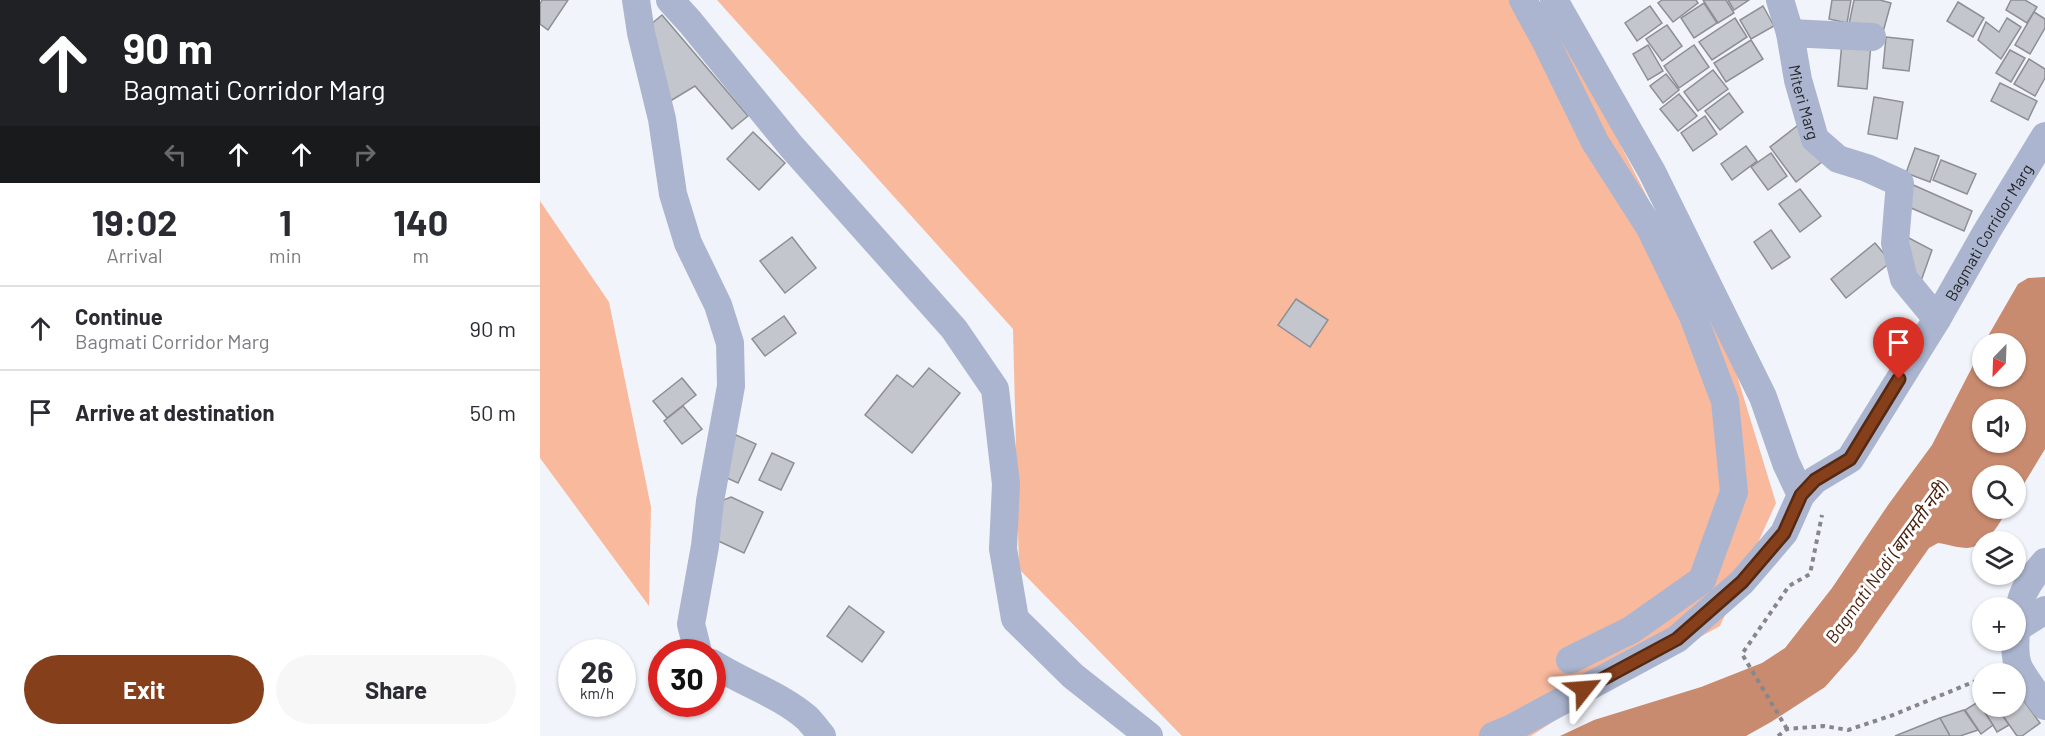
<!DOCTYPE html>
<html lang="en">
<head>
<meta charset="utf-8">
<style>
	body { margin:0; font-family:Barlow,"Noto Sans Devanagari",sans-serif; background:#f7f7f7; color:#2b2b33; height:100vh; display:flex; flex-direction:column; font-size:22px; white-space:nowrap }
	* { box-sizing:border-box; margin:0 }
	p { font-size:20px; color:#7c7c81 }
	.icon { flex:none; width:33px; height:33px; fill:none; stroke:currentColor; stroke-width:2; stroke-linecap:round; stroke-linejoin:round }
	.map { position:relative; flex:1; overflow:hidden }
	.side { display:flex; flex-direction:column; background:#fff; width:540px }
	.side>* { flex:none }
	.banner { background:#202124; color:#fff; overflow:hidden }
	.needle { width:39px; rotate:203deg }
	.buttons { position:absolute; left:1432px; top:333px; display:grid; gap:12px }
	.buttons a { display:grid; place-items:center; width:54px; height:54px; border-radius:50%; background:#fff; box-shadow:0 2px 4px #0004; font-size:30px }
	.speed { position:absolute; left:18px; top:639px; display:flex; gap:12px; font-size:30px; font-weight:700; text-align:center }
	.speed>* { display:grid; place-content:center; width:78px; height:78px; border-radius:50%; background:#fff; box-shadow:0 2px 4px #0004; line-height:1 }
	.speed small { font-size:15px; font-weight:400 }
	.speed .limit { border:9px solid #d22; background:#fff; color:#111 }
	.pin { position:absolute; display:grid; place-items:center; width:51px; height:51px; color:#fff; margin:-62px -26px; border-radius:50% 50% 50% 0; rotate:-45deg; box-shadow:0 0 6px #0007 }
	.pin .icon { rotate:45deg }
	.me { position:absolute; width:66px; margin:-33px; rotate:62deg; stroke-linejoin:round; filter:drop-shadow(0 0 4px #0008) }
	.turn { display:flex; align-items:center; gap:21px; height:126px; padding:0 24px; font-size:27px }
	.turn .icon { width:78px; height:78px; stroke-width:2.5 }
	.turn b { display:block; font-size:42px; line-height:51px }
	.lanes { display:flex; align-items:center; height:57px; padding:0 24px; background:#0003; justify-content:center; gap:30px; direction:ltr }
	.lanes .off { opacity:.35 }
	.eta { display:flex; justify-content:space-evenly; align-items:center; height:102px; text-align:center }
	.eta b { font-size:36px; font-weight:700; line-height:42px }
	.button { display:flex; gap:12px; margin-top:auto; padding:12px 24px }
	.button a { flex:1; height:69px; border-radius:36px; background:#853f1b; color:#fff; font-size:24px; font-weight:700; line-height:69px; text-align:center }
	.button a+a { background:#f7f7f7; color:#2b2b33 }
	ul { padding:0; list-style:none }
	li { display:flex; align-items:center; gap:18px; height:84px; padding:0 24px; border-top:2px solid #e1e1e2 }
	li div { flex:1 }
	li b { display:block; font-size:22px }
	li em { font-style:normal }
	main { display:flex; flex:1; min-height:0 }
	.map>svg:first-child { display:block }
	.green { fill:#f9b99d }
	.water { fill:#c88b6f; fill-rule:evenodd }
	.building { fill:#c4c6cd; stroke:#8d8f95; stroke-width:1.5 }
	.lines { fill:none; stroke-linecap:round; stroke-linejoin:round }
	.path { stroke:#86878c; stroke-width:4; stroke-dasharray:4.5 4.5; stroke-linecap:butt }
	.minor { stroke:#abb5cf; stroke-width:28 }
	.route-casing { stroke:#562912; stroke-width:15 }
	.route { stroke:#853f1b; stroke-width:10 }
	.labels { text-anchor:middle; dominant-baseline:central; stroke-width:6; stroke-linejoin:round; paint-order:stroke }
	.street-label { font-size:16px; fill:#242527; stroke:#fff }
	.water-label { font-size:18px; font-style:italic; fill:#471f0a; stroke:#fff }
</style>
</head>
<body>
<main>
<section class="side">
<div class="banner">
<div class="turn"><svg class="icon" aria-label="ahead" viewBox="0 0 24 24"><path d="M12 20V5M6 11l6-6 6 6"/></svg><div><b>90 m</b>Bagmati Corridor Marg</div></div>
<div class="lanes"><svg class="icon off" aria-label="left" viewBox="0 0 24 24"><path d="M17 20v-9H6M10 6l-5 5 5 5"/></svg><svg class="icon" aria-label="ahead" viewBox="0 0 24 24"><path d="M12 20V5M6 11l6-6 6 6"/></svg><svg class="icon" aria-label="ahead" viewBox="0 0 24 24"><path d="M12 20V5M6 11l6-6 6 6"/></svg><svg class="icon off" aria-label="right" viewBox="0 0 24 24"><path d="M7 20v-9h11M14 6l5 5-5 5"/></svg></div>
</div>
<div class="eta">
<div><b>19:02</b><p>Arrival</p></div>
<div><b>1</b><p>min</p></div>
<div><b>140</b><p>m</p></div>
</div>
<ul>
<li><svg class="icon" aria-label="ahead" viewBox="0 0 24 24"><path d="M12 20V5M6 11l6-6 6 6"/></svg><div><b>Continue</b><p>Bagmati Corridor Marg</p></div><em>90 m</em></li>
<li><svg class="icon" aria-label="arrive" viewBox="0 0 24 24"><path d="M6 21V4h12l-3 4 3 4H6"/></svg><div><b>Arrive at destination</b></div><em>50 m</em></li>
</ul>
<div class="button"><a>Exit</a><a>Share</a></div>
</section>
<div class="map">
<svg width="1505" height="736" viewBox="0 0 1505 736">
	<rect width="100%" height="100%" fill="#f2f4fb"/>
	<g class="green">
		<polygon points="177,0 997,0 1032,50 1195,369 1236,503 1180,626 1049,698 991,736 642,736 479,569 473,329"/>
		<polygon points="0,201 69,302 111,507 109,606 0,458"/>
	</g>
	<path class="water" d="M1505 277V449L1476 497V476H1443V508L1468 509C1459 524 1447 547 1427 548 1418 548 1407 544 1398 543L1389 548 1316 652 1285 687 1231 722 1206 736H1020L1054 720 1161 687 1222 663 1245 648 1292 588 1348 505 1392 445 1443 346V376H1476V344L1444 343 1478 284 1488 278ZM1443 410H1476V442H1443Z"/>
	<g class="building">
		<polygon points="2,0 28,0 8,30 0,24 0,4"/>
		<polygon points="1122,0 1156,0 1158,3 1133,22 1118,3"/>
		<polygon points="1163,0 1186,0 1194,13 1178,23"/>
		<polygon points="1188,0 1209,0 1194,10"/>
		<polygon points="1292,0 1311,0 1307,23 1289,19"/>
		<polygon points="1314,0 1340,0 1351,3 1343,32 1309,24"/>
		<polygon points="1471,0 1485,0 1497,7 1487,23 1466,10"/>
		<polygon points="1418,2 1444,18 1433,37 1407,21"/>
		<polygon points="1164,3 1177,23 1154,38 1141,18"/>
		<polygon points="1110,6 1122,23 1097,41 1085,23"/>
		<polygon points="1223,6 1234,26 1211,39 1200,20"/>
		<polygon points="1494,12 1505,19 1505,28 1490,54 1475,45"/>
		<polygon points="122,15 208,116 192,129 155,86 122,106 103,31"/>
		<polygon points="1195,18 1207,37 1172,60 1159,42"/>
		<polygon points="1467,18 1481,27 1461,59 1438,40 1446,22 1459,32"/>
		<polygon points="1127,25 1142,46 1122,61 1106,39"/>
		<polygon points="1346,37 1373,40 1369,71 1343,68"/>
		<polygon points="1211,40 1223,59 1186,82 1174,63"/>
		<polygon points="1302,42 1331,44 1327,89 1298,86"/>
		<polygon points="1108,45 1123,71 1108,80 1093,54"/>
		<polygon points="1154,45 1169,67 1139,88 1124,66"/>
		<polygon points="1470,50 1485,58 1471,82 1456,73"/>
		<polygon points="1489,59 1505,69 1505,78 1495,96 1474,84"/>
		<polygon points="1173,70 1188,89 1158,111 1144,92"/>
		<polygon points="1126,74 1139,90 1123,103 1110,86"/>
		<polygon points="1460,83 1497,101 1488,120 1451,101"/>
		<polygon points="1189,93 1203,112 1180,130 1165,111"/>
		<polygon points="1139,94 1157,116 1138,131 1120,109"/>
		<polygon points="1334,97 1363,102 1357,139 1328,134"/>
		<polygon points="1165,116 1177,134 1153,151 1141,133"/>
		<polygon points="1257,126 1283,161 1256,182 1230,147"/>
		<polygon points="213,132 245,163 219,190 187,159"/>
		<polygon points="1206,146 1217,161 1192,180 1181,164"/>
		<polygon points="1375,148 1399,156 1390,182 1366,173"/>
		<polygon points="1231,153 1247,176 1228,190 1211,167"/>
		<polygon points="1401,160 1436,174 1427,194 1393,180"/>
		<polygon points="1371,184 1432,211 1424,231 1362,204"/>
		<polygon points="1260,189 1281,216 1260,232 1239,204"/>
		<polygon points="1231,230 1250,257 1232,269 1214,242"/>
		<polygon points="1365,236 1392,250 1381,281 1361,254"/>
		<polygon points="252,237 276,268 245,293 220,261"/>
		<polygon points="1335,243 1351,262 1306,298 1291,279"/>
		<polygon points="756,299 788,320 770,347 738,325"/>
		<polygon points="244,316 256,333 225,356 212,339"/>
		<polygon points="389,368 420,393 372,453 325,415 357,375 373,387"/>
		<polygon points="142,378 156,395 127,418 113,401"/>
		<polygon points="143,406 162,429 142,444 124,421"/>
		<polygon points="196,435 216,444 198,483 178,474"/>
		<polygon points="232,453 254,463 241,490 219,480"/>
		<polygon points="191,497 223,512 204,553 174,539 176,503"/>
		<polygon points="309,606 344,632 322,662 287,636"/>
		<polygon points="1476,690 1500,723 1482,736 1477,736 1456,706 1476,706"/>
		<polygon points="1443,700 1443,706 1456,706 1469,725 1457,732 1439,702"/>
		<polygon points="1438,702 1453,725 1441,734 1425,710"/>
		<polygon points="1424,710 1438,730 1420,736 1410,736 1400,718"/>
		<polygon points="1400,718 1410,736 1355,736"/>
	</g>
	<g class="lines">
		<g class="path">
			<polyline points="1247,729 1202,654 1249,586 1270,574 1282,515"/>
			<polyline points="1238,736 1247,729 1284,726 1308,730 1353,715 1443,678"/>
		</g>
		<g class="minor">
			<polyline points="96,0 101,33 122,119 133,194 148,243 178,305 190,343 191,386 170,501 165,546 151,624 158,652"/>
			<polyline points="130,0 150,22 251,146 414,329 455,389 466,484 463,549 475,619 533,676 609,736"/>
			<polyline points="983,0 1006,42 1055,142 1110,228 1153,316 1185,401 1194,492 1162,580 1091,630 1030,660"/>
			<path id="s1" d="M1240 0 1250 33 1258 80 1275 139 1298 159 1327 168 1360 183 1355 243 1364 279 1397 319"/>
			<polyline points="1250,33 1332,37"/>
			<path id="s2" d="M1261 495 1275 480 1310 459 1397 319 1447 231 1505 136"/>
			<path d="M1505 562C1497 571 1489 581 1484 592 1477 608 1473 646 1477 662 1479 672 1498 696 1505 706"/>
			<polyline points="1477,628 1505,610"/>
			<path d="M172 663C203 683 239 694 267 718 272 723 277 730 282 736"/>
			<polyline points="953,736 970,729 1137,639 1202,582 1244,533 1261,495 1246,463 1223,397 1112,172 1014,0"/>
		</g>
	</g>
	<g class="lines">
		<defs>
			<polyline id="route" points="1044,689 1137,639 1202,582 1244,533 1261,495 1275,480 1310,459 1359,379"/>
		</defs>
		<use href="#route" class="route-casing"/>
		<use href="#route" class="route"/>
	</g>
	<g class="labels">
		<g class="street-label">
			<text stroke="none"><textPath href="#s1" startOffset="105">Miteri Marg</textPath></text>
			<text stroke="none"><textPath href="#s2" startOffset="327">Bagmati Corridor Marg</textPath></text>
		</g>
		<g class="water-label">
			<text transform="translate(1346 562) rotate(-54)">Bagmati Nadi (बागमती नदी)</text>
		</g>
	</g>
</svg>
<div class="buttons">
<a><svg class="needle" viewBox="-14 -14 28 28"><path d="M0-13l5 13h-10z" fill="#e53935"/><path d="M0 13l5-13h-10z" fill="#7c7c81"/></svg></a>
<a><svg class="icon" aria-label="sound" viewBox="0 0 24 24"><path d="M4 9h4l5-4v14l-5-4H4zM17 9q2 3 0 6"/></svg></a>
<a><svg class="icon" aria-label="search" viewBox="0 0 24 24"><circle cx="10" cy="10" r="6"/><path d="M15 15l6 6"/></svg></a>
<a><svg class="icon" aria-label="layers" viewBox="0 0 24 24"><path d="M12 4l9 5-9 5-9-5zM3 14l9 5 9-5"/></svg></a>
<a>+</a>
<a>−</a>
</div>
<div class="speed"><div>26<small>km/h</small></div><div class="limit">30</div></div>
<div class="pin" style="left:1359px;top:379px;background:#d93025"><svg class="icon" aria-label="arrive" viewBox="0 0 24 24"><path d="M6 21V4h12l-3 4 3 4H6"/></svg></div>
<svg class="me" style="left:1044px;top:689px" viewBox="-20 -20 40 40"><path d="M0-17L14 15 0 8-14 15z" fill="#853f1b" stroke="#fff" stroke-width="4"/></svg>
</div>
</main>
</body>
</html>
